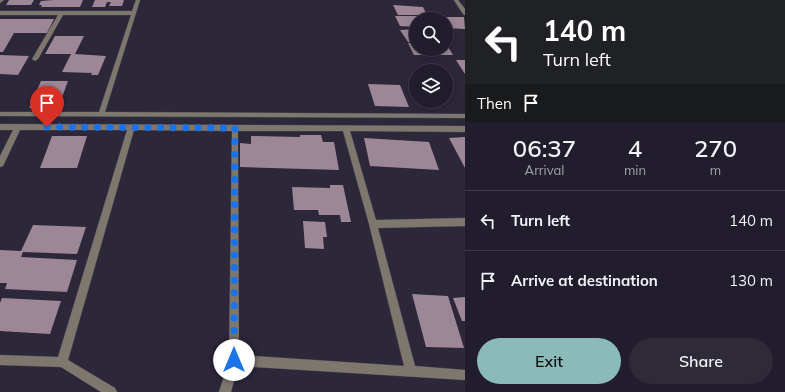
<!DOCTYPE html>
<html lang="en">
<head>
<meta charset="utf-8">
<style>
	body { margin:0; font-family:Mulish,sans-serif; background:#2e2a38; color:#f1f3f6; height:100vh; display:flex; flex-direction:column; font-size:15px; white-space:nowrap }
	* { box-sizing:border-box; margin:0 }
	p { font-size:13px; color:#a2a2a9 }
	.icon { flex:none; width:22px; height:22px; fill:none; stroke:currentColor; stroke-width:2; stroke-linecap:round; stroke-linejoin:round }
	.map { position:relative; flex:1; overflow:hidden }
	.side { display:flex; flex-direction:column; background:#221d2c; width:320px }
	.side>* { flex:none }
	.hud { background:#202124; color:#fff; overflow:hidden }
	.fabs { position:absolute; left:409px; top:12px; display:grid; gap:8px }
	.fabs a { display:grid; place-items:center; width:44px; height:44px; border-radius:50%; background:#221d2c; box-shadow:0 2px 10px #0003,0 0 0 1px #3f3b48; font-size:20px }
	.pin { position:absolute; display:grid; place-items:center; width:34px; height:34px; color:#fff; margin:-41px -17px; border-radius:50% 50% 50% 0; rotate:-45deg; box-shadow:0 0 4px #0007 }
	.pin .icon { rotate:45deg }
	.me { position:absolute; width:44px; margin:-22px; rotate:0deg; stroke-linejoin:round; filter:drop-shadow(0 0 3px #0008) }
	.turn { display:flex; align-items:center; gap:14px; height:84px; padding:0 12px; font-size:18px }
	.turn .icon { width:52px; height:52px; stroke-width:2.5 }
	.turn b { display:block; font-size:28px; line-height:34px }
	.then { display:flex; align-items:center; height:38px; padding:0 12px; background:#0003; gap:8px; font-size:15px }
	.eta { display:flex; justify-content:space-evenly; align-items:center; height:68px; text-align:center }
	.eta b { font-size:24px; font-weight:600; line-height:28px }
	.cta { display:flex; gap:8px; margin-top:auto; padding:8px 12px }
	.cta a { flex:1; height:46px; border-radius:24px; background:#8bbbb9; color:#111; font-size:16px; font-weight:600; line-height:46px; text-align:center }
	.cta a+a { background:#2e2a38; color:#f1f3f6 }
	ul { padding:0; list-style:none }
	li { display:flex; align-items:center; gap:12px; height:60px; padding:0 12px; border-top:1px solid #3f3b48 }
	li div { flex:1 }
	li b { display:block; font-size:15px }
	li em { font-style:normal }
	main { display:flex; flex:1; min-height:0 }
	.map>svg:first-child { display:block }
	.building { fill:#9d8797 }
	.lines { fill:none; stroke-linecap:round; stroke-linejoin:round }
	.street-casing { stroke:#4a4456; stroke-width:1 }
	.street { fill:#7d776e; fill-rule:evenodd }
	.route { stroke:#1a73e8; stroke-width:7; stroke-dasharray:0 12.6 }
</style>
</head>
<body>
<main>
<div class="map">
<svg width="465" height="392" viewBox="0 0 465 392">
	<rect width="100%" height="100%" fill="#2d273a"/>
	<g class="building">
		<polygon points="9,0 34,0 31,5 6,5"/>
		<polygon points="53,0 83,0 80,7 41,7 42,5 39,5 41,1"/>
		<polygon points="95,0 124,0 122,6 109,6 111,2 107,2 105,7 92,7"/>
		<polygon points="393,5 423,7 427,15 398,15"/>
		<polygon points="395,16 427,16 428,19 416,19 416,27 400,26"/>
		<polygon points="429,17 464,17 465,29 446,28 446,19 430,19"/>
		<polygon points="0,19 54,19 47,33 14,33 3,52 0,52"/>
		<polygon points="416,29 416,42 408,42 400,30"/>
		<polygon points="55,36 84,36 75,54 106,56 98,75 91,75 92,73 62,72 71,54 45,54"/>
		<polygon points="408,43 416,43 416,49 446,49 446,43 453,55 414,55"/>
		<polygon points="0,55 29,56 18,75 0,74"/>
		<polygon points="456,60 465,60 465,74"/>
		<polygon points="41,81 68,81 58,108 29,108"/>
		<polygon points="368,84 400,85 409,107 375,106"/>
		<polygon points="300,135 321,135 323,142 334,142 339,170 240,167 240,143 251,144 251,136 300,137"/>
		<polygon points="52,136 87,136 77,168 40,168"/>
		<polygon points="465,137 465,168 449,138"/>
		<polygon points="364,138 429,142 439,170 370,166"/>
		<polygon points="330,185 343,185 351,222 341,222 340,215 319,215 318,210 294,210 292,187 330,188"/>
		<polygon points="303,221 325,222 327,237 323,237 324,249 305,248"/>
		<polygon points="33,225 86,227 77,254 23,252 21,257 77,260 67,292 5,289 7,283 0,283 0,250 21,251"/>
		<polygon points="412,294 448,296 464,348 426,347"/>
		<polygon points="465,297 465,321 462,321 453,298"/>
		<polygon points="2,298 61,301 50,334 0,331 0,303"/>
	</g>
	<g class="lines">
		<defs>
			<g id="street">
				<polygon points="0,0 4,0 0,3"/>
				<polygon points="136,0 140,0 105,112 465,114 465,118 0,116 0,112 99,112 131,15 63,15 38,59 35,61 32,59 58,15 0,15 0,11 132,11"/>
				<polygon points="454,0 458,0 465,9 465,15 463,14"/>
				<path d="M0 124 465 126V132L350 131 376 220 465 218V226L378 228 415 366 465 370V380L238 366 231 392H219L229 360 232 131 134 130 68 360 115 388 117 392H101L61 367 0 365V355L58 357 127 130H20L3 166 0 167V156L13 130H0ZM238 131H343L369 224 404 366 239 355Z"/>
			</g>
		</defs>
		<use href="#street" class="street-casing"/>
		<use href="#street" class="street"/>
	</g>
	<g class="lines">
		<polyline class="route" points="47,127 235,128 234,360"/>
	</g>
</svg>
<div class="fabs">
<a><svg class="icon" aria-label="search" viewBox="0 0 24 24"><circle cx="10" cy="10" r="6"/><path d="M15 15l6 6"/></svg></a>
<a><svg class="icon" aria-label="layers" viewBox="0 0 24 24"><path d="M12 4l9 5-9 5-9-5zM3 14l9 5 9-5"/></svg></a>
</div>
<div class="pin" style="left:47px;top:127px;background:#d93025"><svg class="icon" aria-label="arrive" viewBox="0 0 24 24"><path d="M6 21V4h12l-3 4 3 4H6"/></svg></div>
<svg class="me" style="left:234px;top:360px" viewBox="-20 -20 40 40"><circle r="19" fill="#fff"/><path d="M0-13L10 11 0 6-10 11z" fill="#1a73e8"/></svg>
</div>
<section class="side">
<div class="hud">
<div class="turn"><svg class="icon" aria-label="left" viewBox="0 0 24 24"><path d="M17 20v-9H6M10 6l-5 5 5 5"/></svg><div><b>140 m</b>Turn left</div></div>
<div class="then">Then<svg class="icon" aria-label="arrive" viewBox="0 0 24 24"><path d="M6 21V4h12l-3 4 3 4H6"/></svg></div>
</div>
<div class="eta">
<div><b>06:37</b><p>Arrival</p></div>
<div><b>4</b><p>min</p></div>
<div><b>270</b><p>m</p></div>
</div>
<ul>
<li><svg class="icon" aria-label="left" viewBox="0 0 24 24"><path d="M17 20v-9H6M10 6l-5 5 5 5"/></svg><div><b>Turn left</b></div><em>140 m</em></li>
<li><svg class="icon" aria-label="arrive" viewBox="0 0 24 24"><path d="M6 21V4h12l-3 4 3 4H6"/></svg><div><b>Arrive at destination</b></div><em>130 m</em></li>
</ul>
<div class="cta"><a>Exit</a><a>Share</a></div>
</section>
</main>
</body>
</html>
